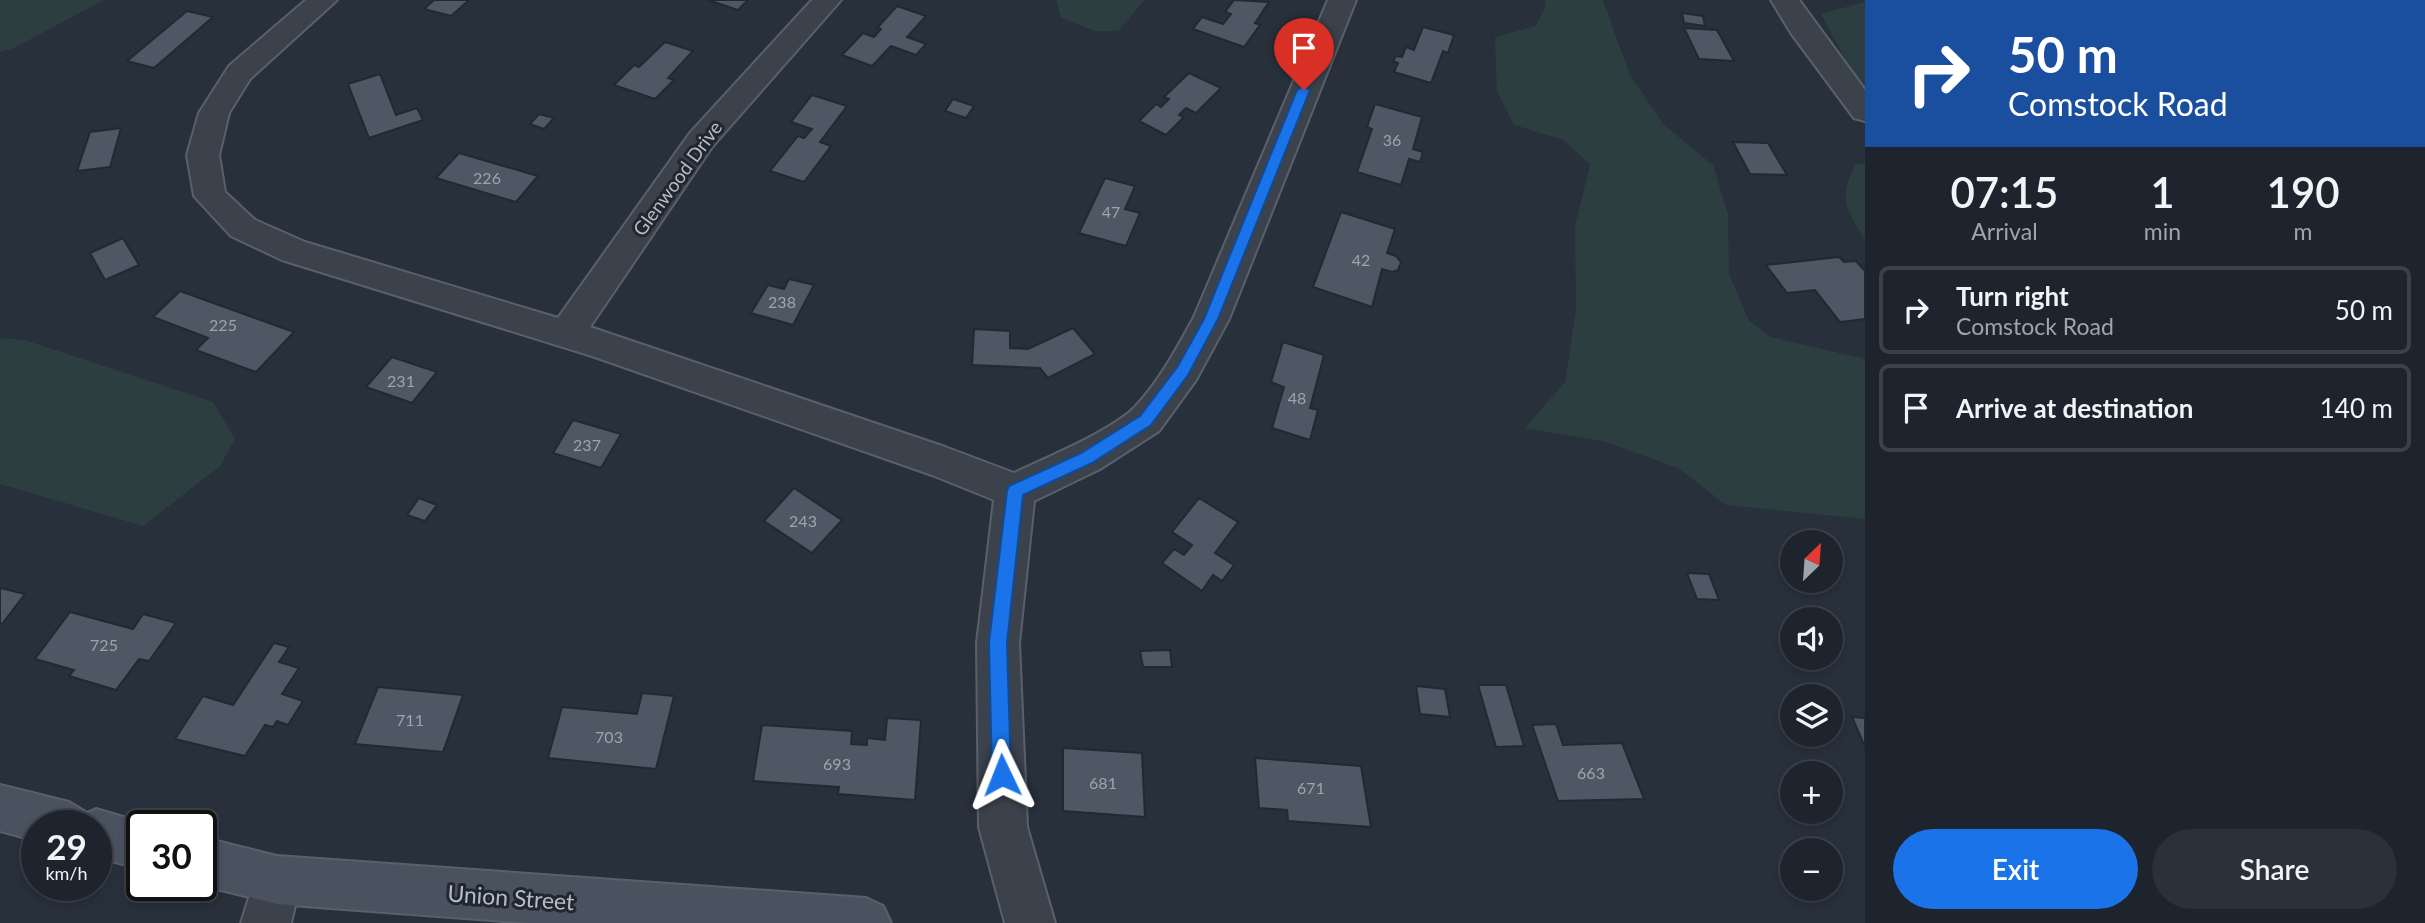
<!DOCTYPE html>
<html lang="en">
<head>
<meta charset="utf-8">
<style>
	body { margin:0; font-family:Lato,sans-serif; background:#2b3039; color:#f1f3f6; height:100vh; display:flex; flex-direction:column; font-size:26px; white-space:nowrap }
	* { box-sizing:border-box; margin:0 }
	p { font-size:23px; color:#a1a4aa }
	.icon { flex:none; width:38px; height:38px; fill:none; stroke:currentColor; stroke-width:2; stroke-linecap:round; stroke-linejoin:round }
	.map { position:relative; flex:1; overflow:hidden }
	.side { display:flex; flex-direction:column; background:#1e242d; width:560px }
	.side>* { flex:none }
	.hud { background:#1a4fa0; color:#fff; overflow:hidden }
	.needle { width:46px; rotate:25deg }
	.fabs { position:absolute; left:1780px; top:530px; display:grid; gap:14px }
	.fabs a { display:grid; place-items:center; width:63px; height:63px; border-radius:50%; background:#1e242d; box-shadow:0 4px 10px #0003,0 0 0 2px #3c4149; font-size:35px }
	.speed { position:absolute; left:21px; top:810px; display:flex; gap:14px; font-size:35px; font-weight:700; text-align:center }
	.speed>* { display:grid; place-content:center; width:91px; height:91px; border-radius:50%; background:#1e242d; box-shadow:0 4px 10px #0003,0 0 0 2px #3c4149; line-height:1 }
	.speed small { font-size:18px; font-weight:400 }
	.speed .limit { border:4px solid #111; border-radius:10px; background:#fff; color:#111 }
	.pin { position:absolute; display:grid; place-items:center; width:60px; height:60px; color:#fff; margin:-72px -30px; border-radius:50% 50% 50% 0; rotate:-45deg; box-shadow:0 0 7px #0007 }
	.pin .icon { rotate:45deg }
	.me { position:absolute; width:77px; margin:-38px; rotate:358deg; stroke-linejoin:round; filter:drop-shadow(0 0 5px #0008) }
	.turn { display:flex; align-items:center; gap:24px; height:147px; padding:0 28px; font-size:32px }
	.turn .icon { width:91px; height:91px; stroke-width:2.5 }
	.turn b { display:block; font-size:49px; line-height:60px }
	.eta { display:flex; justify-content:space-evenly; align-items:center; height:119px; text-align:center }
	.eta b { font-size:42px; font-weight:600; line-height:49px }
	.action { display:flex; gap:14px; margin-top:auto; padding:14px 28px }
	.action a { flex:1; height:80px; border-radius:42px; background:#1a73e8; color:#fff; font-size:28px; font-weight:600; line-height:80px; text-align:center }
	.action a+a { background:#2b3039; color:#f1f3f6 }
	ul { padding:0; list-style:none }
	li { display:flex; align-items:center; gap:21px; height:88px; margin:0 14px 10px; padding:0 14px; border:4px solid #3c4149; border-radius:10px }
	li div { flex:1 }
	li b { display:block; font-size:26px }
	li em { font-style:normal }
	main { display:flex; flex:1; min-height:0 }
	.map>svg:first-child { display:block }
	.green { fill:#2c3e3f }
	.building { fill:#4e5764; stroke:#222933; stroke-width:2 }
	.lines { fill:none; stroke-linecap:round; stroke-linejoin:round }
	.street-casing { stroke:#59606a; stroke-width:4 }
	.secondary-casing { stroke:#59606a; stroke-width:4 }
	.street { fill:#3b424c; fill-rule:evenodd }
	.secondary { fill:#4a515f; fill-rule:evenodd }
	.route { fill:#1a73e8; stroke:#114b97; stroke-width:2 }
	.labels { text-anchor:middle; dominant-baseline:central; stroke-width:6; stroke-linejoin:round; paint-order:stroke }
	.number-label { font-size:16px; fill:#9da4ae }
	.street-label { font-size:19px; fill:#b7bdc7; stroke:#202731 }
	.near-street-label { font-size:23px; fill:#b7bdc7; stroke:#202731 }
</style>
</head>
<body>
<main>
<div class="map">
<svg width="1865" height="923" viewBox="0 0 1865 923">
	<rect width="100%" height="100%" fill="#28303c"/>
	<g class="green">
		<polygon points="0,0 104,0 14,48 0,52"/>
		<polygon points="1056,0 1145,0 1118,31 1095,31 1061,18"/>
		<polygon points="1545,0 1603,0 1629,73 1664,125 1713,165 1728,215 1729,274 1749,321 1771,337 1865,359 1865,519 1726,505 1678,468 1606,442 1525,428 1565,382 1576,310 1575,226 1590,165 1564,140 1514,125 1497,91 1495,37 1536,26 1545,7"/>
		<polygon points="1865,2 1865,96 1821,14"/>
		<path d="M1856 164H1865V239C1846 210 1838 198 1856 164Z"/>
		<polygon points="0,338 25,340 213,402 235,439 220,466 143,526 0,484"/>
	</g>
	<g class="building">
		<polygon points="434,0 469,0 451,16 424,9"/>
		<polygon points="708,0 748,0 738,10"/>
		<polygon points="1234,0 1269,2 1255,23 1260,25 1244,47 1193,29 1202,17 1223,24 1231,14 1225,12"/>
		<polygon points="897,6 926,16 907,37 926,44 916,55 891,46 872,66 842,55 863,33 874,37 881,29 877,28"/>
		<polygon points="187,11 213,17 154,68 127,61"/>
		<polygon points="1682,13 1703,16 1705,26 1684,23"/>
		<polygon points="1423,27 1454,35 1448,53 1443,51 1431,83 1394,72 1398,63 1393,61 1396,56 1402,57 1406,47 1414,50"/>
		<polygon points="1684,28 1717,30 1734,61 1699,59"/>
		<polygon points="665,42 693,51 668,78 674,80 655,99 614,85 634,65 639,67"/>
		<polygon points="1189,73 1221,88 1196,113 1186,108 1179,115 1184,117 1166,135 1139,121 1156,104 1161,107 1169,99 1164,97"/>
		<polygon points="380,74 396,115 417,108 423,120 369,138 348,84"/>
		<polygon points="812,95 847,106 820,142 831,146 804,182 770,171 798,136 804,138 812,129 791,122"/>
		<polygon points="953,99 974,106 966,118 945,111"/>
		<polygon points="1375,104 1422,117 1413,149 1423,152 1420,162 1409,159 1401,185 1357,172 1372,129 1367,127"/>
		<polygon points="539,114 554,118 544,129 530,124"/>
		<polygon points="121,128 110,167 77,171 90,132"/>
		<polygon points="1733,142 1768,143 1787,175 1750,174"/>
		<polygon points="459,153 538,176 516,202 436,178"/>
		<polygon points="1105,178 1135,186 1125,209 1140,213 1126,246 1079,233"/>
		<polygon points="1341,212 1395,229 1387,253 1396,256 1401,262 1398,270 1392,272 1382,269 1372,307 1313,287"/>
		<polygon points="123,238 139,265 105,280 90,253"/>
		<polygon points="1839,257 1844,262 1856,261 1865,271 1865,319 1840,322 1815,290 1787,293 1766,265"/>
		<polygon points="789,279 814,285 793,325 751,313 768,285 784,289"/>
		<polygon points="180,291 294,332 256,372 196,350 208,338 153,317"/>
		<polygon points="1073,328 1095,354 1048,378 1040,368 972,365 974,329 1010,331 1010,348 1028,349"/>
		<polygon points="1283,342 1324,355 1310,408 1318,410 1310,440 1272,428 1284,387 1271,382"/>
		<polygon points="392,357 437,372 412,403 366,387"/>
		<polygon points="573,420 621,434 601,468 553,453"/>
		<polygon points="794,488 842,520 812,553 764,521"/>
		<polygon points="419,498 437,505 425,521 407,515"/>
		<polygon points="1199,498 1238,522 1215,553 1234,565 1222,581 1213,575 1202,591 1162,563 1174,549 1184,555 1192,545 1172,532"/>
		<polygon points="1687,573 1709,574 1719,600 1697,599"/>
		<polygon points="0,588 25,594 2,624 0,623"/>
		<polygon points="70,612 133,629 143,614 176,623 149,661 139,659 116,690 69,676 74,670 35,659"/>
		<polygon points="274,643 289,647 279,662 299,668 282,694 303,701 288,725 277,721 273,727 265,725 245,756 175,739 203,696 233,705"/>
		<polygon points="1170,650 1172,667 1143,667 1140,651"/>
		<polygon points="1478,685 1506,685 1524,746 1496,747"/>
		<polygon points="1416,686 1445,689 1450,717 1420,714"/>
		<polygon points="378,687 463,695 443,752 355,744"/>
		<polygon points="642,693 674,696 656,769 548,758 562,707 637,714"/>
		<polygon points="1852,717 1865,718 1865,747"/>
		<polygon points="887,718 921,720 915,800 838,794 839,787 753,781 762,725 852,731 851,744 867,745 867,738 885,740"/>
		<polygon points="1556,724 1563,745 1622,743 1644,799 1558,801 1532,725"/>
		<polygon points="1063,748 1142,753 1145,817 1063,811"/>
		<polygon points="1255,758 1361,766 1371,827 1288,821 1287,810 1259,808"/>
	</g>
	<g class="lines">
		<defs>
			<g id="street">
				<path d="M306 0H337L250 79 229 113 219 155 225 192 255 220 305 242 558 318 690 133 812 0H841L712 147 590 327 945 447 1014 473C1046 458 1109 432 1134 408 1159 382 1177 348 1194 317L1328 0H1356L1229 319 1196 380 1159 431 1100 469 1034 501 1019 643 1027 827 1055 923H1005L979 827 977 643 994 500 932 475 592 356 282 260 231 236 194 196 187 155 199 113 229 66Z"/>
				<polygon points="1771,0 1799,0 1865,90 1865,121 1854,118 1791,33"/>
				<polygon points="277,856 294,863 301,880 291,923 241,923 260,863"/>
			</g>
			<g id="secondary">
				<polygon points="0,785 69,802 87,813 96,809 154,826 142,826 142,869 96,857 96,826 37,826 37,841 0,831"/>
				<polygon points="201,837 277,856 866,898 883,906 891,923 531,923 277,904 201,885"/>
			</g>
		</defs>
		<use href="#street" class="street-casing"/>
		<use href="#secondary" class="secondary-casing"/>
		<use href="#street" class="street"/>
		<use href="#secondary" class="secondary"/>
	</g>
	<polygon class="route" points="1304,86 1310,90 1218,319 1188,375 1151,425 1092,463 1023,495 1007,643 1011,775 1008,781 1002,784 995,781 992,775 989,643 1007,491 1009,486 1081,453 1140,416 1178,366 1204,319 1297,90"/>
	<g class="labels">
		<g class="number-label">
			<text x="1392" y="139">36</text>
			<text x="487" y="177">226</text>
			<text x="1111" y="211">47</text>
			<text x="1361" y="259">42</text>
			<text x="782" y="301">238</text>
			<text x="223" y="324">225</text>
			<text x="401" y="380">231</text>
			<text x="1297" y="397">48</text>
			<text x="587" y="444">237</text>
			<text x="803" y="520">243</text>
			<text x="104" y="644">725</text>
			<text x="410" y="719">711</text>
			<text x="609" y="736">703</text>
			<text x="837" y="763">693</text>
			<text x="1591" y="772">663</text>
			<text x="1103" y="782">681</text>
			<text x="1311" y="787">671</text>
		</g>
		<g class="street-label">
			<text transform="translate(677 178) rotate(-54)">Glenwood Drive</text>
		</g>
		<g class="near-street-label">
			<text transform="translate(511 897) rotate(4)">Union Street</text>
		</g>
	</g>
</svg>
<div class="fabs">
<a><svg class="needle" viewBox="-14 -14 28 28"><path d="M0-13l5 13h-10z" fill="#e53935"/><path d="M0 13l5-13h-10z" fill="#a1a4aa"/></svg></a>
<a><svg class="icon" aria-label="sound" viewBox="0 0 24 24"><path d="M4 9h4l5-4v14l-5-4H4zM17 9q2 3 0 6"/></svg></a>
<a><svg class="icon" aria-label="layers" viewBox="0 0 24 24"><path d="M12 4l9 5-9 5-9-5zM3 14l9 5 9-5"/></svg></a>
<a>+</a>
<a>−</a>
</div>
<div class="speed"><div>29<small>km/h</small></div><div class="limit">30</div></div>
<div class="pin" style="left:1304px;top:90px;background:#d93025"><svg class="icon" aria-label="arrive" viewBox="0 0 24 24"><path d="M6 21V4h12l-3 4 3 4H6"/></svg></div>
<svg class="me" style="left:1002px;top:775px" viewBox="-20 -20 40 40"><path d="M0-17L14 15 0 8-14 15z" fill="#1a73e8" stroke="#fff" stroke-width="4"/></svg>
</div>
<section class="side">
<div class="hud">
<div class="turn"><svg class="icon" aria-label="right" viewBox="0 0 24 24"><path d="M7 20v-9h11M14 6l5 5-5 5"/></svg><div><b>50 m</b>Comstock Road</div></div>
</div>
<div class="eta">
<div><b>07:15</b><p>Arrival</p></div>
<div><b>1</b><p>min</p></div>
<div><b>190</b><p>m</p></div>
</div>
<ul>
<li><svg class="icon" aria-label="right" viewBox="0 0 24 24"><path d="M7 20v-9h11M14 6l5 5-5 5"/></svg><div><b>Turn right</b><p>Comstock Road</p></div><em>50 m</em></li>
<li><svg class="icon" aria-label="arrive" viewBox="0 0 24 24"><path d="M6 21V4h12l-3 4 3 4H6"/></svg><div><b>Arrive at destination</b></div><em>140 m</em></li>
</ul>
<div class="action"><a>Exit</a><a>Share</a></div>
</section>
</main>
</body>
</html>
